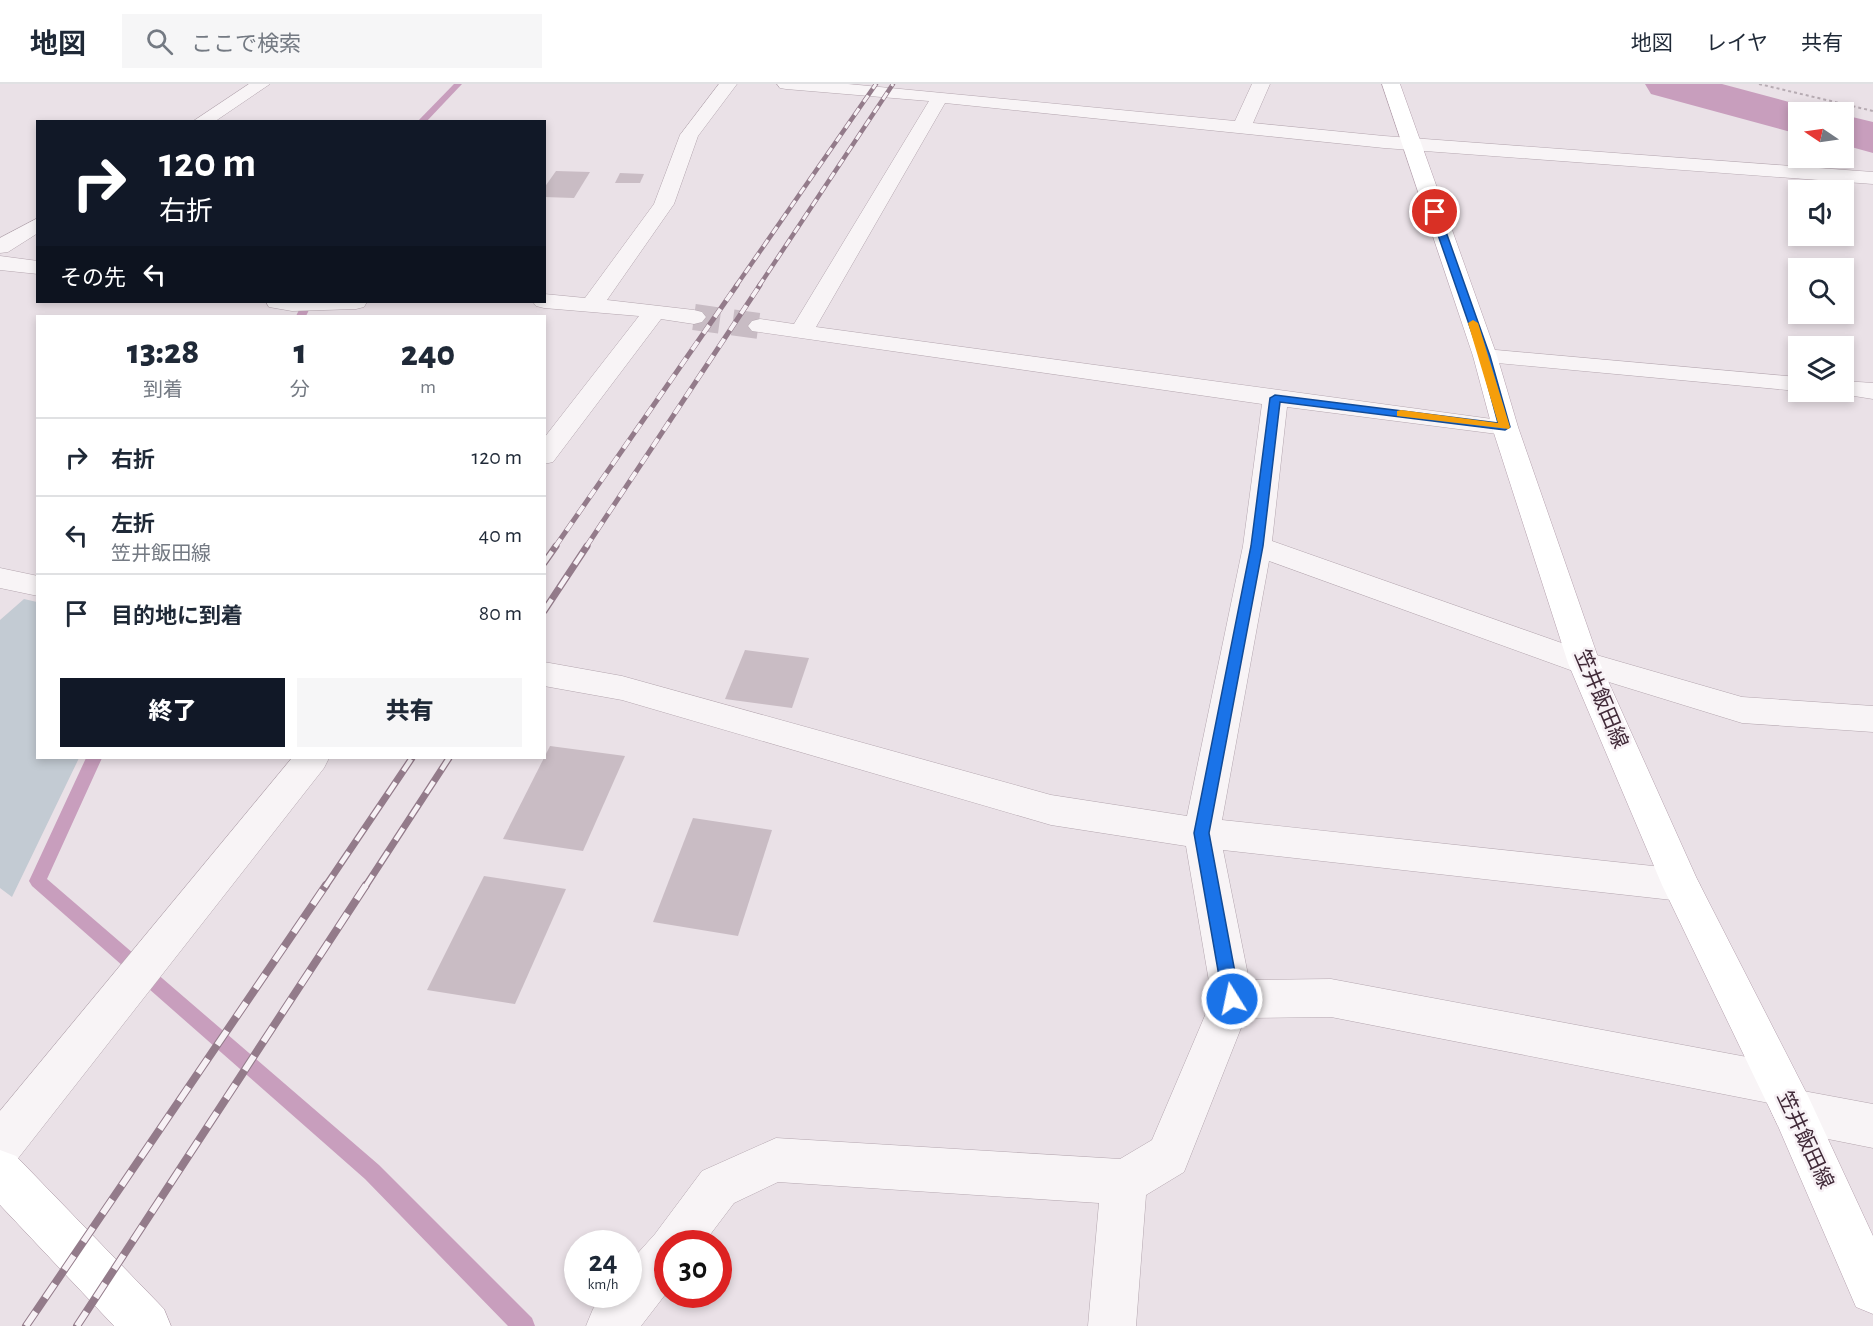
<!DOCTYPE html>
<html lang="ja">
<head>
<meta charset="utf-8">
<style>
	body { margin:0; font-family:"Alegreya Sans","Noto Sans JP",sans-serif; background:#f6f6f7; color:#1f2937; height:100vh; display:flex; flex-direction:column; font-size:22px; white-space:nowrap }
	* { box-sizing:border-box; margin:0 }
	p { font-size:20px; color:#747a83 }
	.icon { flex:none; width:33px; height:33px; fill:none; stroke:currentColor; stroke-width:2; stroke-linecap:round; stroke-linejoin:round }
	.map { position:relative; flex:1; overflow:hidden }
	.drawer { position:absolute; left:36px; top:231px; width:510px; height:444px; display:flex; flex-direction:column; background:#fff; border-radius:0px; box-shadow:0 3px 9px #0003 }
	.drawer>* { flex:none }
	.top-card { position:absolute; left:36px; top:36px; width:510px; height:183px; border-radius:0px; box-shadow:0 3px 9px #0003; background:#111827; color:#fff; overflow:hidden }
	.needle { width:39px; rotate:283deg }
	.fabs { position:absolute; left:1788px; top:18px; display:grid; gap:12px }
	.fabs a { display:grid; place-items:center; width:66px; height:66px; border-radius:0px; background:#fff; box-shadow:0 3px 9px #0003; font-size:30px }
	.speed { position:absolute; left:564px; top:1146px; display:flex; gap:12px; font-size:30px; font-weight:700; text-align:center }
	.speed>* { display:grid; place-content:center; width:78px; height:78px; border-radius:50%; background:#fff; box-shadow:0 3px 9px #0003; line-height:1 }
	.speed small { font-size:15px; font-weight:400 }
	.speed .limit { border:9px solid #d22; background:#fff; color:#111 }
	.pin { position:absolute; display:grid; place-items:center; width:51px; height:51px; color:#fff; margin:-26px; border:3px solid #fff; border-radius:50%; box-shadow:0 2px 6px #0007 }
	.me { position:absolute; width:66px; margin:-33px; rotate:350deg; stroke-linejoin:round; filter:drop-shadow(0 0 4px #0008) }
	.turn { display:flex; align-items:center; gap:21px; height:126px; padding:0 24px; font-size:27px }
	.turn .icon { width:78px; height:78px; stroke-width:2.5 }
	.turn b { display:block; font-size:42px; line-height:51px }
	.then { display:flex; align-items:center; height:57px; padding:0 24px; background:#0003; gap:12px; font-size:22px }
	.eta { display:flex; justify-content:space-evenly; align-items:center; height:102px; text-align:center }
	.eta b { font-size:36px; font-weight:800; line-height:42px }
	.cta { display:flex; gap:12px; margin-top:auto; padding:12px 24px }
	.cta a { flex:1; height:69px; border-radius:0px; background:#111827; color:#fff; font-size:24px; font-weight:800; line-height:69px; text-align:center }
	.cta a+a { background:#f6f6f7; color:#1f2937 }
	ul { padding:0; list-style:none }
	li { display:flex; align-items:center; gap:18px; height:78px; padding:0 24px; border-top:2px solid #e0e1e3 }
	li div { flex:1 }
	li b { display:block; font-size:22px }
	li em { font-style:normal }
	header { display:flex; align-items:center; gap:36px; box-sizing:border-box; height:84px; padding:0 30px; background:#fff; border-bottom:2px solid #e0e1e3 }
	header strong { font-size:28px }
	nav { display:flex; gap:33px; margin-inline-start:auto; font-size:21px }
	.search { width:420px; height:54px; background:#f6f6f7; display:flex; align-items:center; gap:15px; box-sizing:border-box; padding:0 21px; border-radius:0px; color:#747a83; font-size:22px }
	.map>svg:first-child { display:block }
	.green { fill:#c3cbd3 }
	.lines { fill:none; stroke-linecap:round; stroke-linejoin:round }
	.stream { fill:#c89ebd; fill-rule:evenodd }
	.river { fill:#c89ebd; fill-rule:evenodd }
	.building { fill:#c9bcc4 }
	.minor-tunnel { stroke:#c8bcc4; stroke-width:26; stroke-dasharray:26 13; stroke-linecap:butt }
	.minor-casing { stroke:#b4a6af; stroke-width:1 }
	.major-casing { stroke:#b5a1ae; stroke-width:1 }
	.highway-casing { stroke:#a08998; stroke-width:1 }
	.path { stroke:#b6abb2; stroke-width:2; stroke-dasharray:3 3; stroke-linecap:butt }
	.minor { fill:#f8f4f6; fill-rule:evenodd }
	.major { fill:#fff; fill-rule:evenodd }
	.highway { fill:#fff; fill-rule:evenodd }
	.rail-far3-casing { stroke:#937b8a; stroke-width:4.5 }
	.rail-far2-casing { stroke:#937b8a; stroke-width:5 }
	.rail-far1-casing { stroke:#937b8a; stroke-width:7 }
	.rail-casing { stroke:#937b8a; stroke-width:8 }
	.rail-far3 { stroke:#f7f1f5; stroke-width:3; stroke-dasharray:8; stroke-linecap:butt }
	.rail-far2 { stroke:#f7f1f5; stroke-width:4; stroke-dasharray:10; stroke-linecap:butt }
	.rail-far1 { stroke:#f7f1f5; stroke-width:4.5; stroke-dasharray:14; stroke-linecap:butt }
	.rail { stroke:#f7f1f5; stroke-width:6; stroke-dasharray:17; stroke-linecap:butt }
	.route { fill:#1a73e8; stroke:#114b97; stroke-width:1.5 }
	.slow { fill:#f59e0b }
	.labels { text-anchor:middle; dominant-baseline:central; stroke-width:5; stroke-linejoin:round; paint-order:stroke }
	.street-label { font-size:21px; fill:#412a38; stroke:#f7f1f5 }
</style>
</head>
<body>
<header>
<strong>地図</strong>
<div class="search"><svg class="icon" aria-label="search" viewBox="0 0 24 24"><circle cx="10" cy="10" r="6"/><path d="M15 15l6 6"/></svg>ここで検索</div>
<nav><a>地図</a><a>レイヤ</a><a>共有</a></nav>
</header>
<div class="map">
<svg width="1873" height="1242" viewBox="0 0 1873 1242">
	<rect width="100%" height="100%" fill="#eae1e7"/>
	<polygon class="green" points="24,515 37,518 38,674 79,674 12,813 0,804 0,536"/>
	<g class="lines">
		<g class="stream">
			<polygon points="454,0 462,0 426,38 417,38"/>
			<polygon points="303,218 313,218 306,232 296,232"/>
			<polygon points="86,674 102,674 47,795 379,1081 532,1234 535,1242 508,1242 365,1095 32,802 29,797"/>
		</g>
		<g class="river">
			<polygon points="1645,0 1722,0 1815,25 1818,28 1798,28 1798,50 1651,10"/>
			<polygon points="1844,31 1873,38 1873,69 1844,61"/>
		</g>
	</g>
	<g class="building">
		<polygon points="556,87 590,88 574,114 544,113 544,104"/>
		<polygon points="620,89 644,90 640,99 615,99"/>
		<polygon points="745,566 809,574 792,624 725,615"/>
		<polygon points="550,662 625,672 583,767 503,755"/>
		<polygon points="693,734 772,746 738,852 653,838"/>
		<polygon points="484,792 566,805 515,920 427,906"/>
	</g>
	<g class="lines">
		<polyline class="minor-tunnel" points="694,233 760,242"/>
		<defs>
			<g id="minor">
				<polygon points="249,0 270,0 214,38 192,38"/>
				<polygon points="719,0 737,0 698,52 674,120 607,216 694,226 702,228 706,233 702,238 694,240 661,235 553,378 544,380 544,354 639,232 544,224 536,222 533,218 544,218 544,210 585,214 654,120 680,51"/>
				<polygon points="777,0 848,0 1235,37 1252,0 1270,0 1253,39 1384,52 1873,88 1873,100 1384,64 945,19 816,243 1514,338 1518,343 1514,348 1505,351 1287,323 1272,457 1593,570 1742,613 1873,622 1873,648 1742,639 1573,587 1269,477 1222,736 1681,785 1694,790 1700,801 1694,812 1681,817 1223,766 1249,896 1331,895 1779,979 1794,985 1800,1000 1798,1006 1873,1020 1873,1064 1793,1048 1778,1042 1771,1027 1774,1020 1331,933 1245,934 1184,1088 1146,1111 1136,1242 1088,1242 1099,1119 778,1098 734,1119 703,1160 668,1160 668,1207 641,1242 586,1242 593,1225 604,1210 628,1210 628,1180 655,1150 702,1087 776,1054 1120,1075 1152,1056 1212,915 1186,762 1051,741 622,616 544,602 544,578 622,592 1051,711 1187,732 1243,462 1262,320 752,247 748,242 752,237 760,235 794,240 929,17 786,5 780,4"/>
				<polygon points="38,134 38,149 8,168 0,169 0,154"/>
				<polygon points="0,172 38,177 38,190 0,186"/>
				<polygon points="266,218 367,218 364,223 356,225 292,227 269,223"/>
				<polygon points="1485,265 1798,293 1798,307 1476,277 1473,272 1476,267"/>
				<polygon points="1844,297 1873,299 1873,315 1835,309 1834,308 1844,308"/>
				<polygon points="0,484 38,492 38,512 0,504"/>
				<polygon points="292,674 329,674 324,684 16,1077 0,1083 0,1027"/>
			</g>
			<polygon id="major" points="1382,0 1400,0 1497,272 1518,343 1600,579 1697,795 1808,1012 1873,1152 1873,1230 1856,1223 1778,1042 1662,801 1568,579 1492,343 1473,272"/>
			<polygon id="highway" points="0,1066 16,1072 164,1225 171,1242 114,1242 0,1121"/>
		</defs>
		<use href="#minor" class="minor-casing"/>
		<use href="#major" class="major-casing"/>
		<use href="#highway" class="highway-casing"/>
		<polyline class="path" points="1759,0 1873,27"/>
		<use href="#minor" class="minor"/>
		<use href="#major" class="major"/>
		<use href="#highway" class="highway"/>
		<defs>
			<g id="rail-far3">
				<polyline points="736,202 876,0"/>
				<polyline points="759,202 893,0"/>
			</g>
			<g id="rail-far2">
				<polyline points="555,463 737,201"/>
				<polyline points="586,463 760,201"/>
			</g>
			<g id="rail-far1">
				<polyline points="544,479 556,462"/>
				<polyline points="544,527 587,462"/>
				<polyline points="325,803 412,674"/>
				<polyline points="365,803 449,674"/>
			</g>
			<g id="rail">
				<polyline points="26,1242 326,801"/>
				<polyline points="77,1242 366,801"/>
			</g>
		</defs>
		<use href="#rail-far3" class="rail-far3-casing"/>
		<use href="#rail-far2" class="rail-far2-casing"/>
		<use href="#rail-far1" class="rail-far1-casing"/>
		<use href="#rail" class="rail-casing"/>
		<use href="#rail-far3" class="rail-far3"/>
		<use href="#rail-far2" class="rail-far2"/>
		<use href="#rail-far1" class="rail-far1"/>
		<use href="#rail" class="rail"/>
	</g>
	<polygon class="route" points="1435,126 1439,128 1490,272 1510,343 1505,346 1280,318 1263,462 1209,749 1240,915 1237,920 1232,922 1226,920 1223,915 1194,749 1251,462 1270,314 1275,311 1498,339 1480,272 1430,128"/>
	<polygon class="slow" points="1473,236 1478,239 1510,343 1509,345 1397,332 1397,327 1401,326 1498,339 1468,239"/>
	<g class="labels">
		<g class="street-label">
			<text transform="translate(1601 615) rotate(67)">笠井飯田線</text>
			<text transform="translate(1805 1056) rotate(65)">笠井飯田線</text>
		</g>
	</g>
</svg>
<div class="fabs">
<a><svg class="needle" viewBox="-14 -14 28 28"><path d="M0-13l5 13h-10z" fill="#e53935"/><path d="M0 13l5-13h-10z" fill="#747a83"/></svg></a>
<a><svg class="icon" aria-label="sound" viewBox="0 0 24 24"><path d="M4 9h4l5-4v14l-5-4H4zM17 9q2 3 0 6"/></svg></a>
<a><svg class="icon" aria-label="search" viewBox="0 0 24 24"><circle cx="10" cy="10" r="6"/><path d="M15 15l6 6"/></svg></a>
<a><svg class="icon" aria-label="layers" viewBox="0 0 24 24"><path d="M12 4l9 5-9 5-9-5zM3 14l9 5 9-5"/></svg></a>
</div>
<div class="speed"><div>24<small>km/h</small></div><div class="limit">30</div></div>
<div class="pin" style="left:1435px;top:128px;background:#d93025"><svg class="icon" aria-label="arrive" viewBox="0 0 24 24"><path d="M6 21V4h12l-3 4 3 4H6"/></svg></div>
<svg class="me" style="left:1232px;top:915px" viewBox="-20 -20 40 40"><circle r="17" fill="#1a73e8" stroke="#fff" stroke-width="3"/><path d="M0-11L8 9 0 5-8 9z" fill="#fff"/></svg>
<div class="top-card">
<div class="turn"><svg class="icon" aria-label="right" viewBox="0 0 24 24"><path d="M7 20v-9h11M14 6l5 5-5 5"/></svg><div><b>120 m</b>右折</div></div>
<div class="then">その先<svg class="icon" aria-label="left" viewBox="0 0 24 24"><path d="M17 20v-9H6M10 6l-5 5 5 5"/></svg></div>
</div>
<section class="drawer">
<div class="eta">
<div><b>13:28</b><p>到着</p></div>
<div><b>1</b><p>分</p></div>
<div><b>240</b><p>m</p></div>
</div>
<ul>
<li><svg class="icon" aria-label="right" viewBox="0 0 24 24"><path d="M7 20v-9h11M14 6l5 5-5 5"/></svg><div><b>右折</b></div><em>120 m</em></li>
<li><svg class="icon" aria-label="left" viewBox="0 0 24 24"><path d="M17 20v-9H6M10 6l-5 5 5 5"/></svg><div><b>左折</b><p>笠井飯田線</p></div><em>40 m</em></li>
<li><svg class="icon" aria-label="arrive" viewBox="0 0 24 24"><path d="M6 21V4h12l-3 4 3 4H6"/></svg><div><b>目的地に到着</b></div><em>80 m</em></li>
</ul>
<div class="cta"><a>終了</a><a>共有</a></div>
</section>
</div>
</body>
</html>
